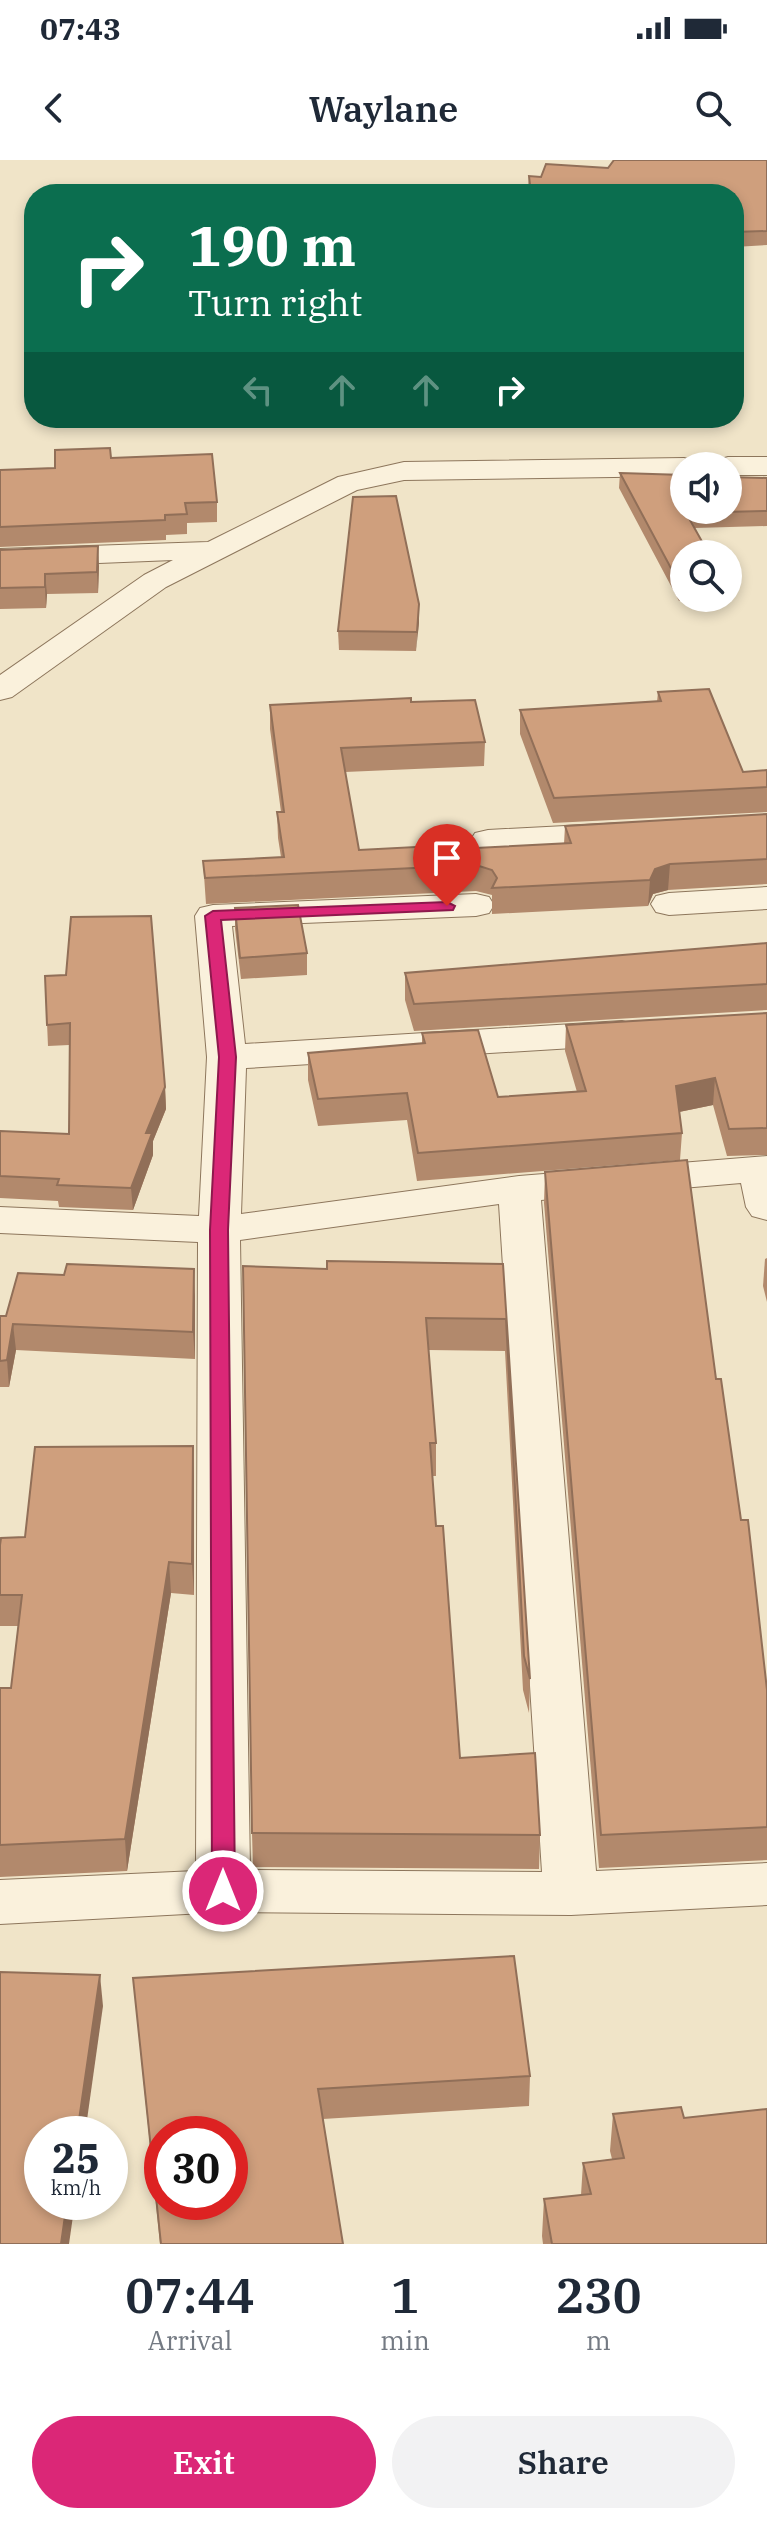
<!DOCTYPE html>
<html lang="en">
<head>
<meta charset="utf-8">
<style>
	body { margin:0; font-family:"IBM Plex Serif",serif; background:#f2f2f3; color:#1f2937; height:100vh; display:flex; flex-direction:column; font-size:30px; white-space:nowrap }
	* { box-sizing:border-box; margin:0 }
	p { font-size:26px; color:#747a83 }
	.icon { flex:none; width:44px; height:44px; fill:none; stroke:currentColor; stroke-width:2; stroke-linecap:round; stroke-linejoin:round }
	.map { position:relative; height:2084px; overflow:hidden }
	.panel { display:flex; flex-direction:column; background:#fff; flex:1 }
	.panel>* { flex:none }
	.banner { position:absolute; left:24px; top:24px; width:720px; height:244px; border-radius:32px; box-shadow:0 4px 12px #0003; background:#0b6e4f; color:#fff; overflow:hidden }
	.buttons { position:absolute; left:670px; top:292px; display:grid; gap:16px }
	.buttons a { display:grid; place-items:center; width:72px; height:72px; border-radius:50%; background:#fff; box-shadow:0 4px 12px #0003; font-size:40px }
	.speed { position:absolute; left:24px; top:1956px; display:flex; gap:16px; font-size:40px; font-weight:700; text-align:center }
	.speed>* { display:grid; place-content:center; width:104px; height:104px; border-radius:50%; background:#fff; box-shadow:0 4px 12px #0003; line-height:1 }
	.speed small { font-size:20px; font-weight:400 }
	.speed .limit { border:12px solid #d22; background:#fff; color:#111 }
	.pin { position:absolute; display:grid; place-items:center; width:68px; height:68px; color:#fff; margin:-82px -34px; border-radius:50% 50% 50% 0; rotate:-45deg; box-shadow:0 0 8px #0007 }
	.pin .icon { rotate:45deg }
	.me { position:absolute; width:88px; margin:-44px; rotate:0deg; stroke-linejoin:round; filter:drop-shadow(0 0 6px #0008) }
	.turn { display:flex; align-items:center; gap:28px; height:168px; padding:0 32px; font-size:36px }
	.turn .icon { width:104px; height:104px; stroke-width:2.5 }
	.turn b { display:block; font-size:56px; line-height:68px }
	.lanes { display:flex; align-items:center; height:76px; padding:0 32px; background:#0003; justify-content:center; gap:40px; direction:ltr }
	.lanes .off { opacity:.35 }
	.eta { display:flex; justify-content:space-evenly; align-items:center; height:136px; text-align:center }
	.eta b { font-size:48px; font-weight:600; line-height:56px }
	.primary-button { display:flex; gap:16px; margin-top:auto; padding:16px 32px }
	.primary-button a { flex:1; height:92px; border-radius:48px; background:#db2777; color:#fff; font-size:32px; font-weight:600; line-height:92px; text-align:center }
	.primary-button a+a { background:#f2f2f3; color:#1f2937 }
	.status { display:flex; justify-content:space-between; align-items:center; height:56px; padding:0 40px; background:#fff; direction:ltr }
	.status svg { height:22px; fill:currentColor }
	header { display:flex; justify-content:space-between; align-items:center; height:104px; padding:0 32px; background:#fff; font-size:36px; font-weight:600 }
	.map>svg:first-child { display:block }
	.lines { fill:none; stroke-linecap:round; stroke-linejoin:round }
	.minor-casing { stroke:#8d765c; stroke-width:2 }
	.minor { fill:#faf1dc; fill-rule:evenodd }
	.wall { fill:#b2896c }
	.shaded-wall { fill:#916f58 }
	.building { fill:#cf9f7d; stroke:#916f58; stroke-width:2; fill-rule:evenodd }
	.route { fill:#db2777; stroke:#8e194d; stroke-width:2 }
</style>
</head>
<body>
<div class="status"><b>07:43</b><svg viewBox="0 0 49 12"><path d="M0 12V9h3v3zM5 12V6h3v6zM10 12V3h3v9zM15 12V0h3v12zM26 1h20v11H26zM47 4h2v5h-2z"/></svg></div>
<header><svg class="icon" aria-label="back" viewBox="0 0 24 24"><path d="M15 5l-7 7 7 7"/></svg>Waylane<svg class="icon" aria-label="search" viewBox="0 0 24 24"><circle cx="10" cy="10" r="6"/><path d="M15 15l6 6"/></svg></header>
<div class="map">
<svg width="767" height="2084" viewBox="0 0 767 2084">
	<rect width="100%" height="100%" fill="#f0e4c8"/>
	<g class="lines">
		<defs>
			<g id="minor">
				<polygon points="728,297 767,297 767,315 728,315 728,306 714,306 718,300"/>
				<polygon points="684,298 694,301 698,306 684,306 684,316 404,320 357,330 166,427 12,537 0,540 0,515 144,415 173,400 0,407 0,389 208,382 338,317 404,302"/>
				<polygon points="623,663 635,667 641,674 635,681 488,692 475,689 470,681 475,673 488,670"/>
				<polygon points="767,727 767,749 669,755 656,752 651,744 656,736 669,733"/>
				<path d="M476 734 489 737 494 745 489 753 476 756 232 766 245 884 622 861 636 865 641 873 636 881 622 885 246 908 241 1054 519 1016 767 996V1060L752 1056 746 1047 741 1023 541 1040 596 1711 767 1703V1745L571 1755 223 1752 0 1764V1720L196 1711 198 1082 0 1073V1047L199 1056 207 897 195 756 200 748 213 745ZM499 1044 542 1712 250 1710 240 1080Z"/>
			</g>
		</defs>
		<use href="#minor" class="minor-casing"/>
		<use href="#minor" class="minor"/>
	</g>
	<g class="wall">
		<polygon points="767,0 767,85 734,87 734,34 529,34 528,30 529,16 541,17 608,8"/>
		<polygon points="111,298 217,342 217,362 187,363 187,374 166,375 166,380 0,387 0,310 55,308"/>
		<polygon points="620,313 767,318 767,366 695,368 684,394 684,438 724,438 679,441 619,328"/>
		<polygon points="0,390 99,406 98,433 47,434 46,448 0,449"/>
		<polygon points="419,444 416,491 339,490 338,471"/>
		<polygon points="658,532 743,612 767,610 767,652 553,663 520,574 520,550 657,542"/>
		<polygon points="411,542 485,582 484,606 345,612 359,690 436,690 564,684 565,666 767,654 767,724 668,730 653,734 648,746 492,754 492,735 476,731 206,744 203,701 281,697 278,678 277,652 281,652 270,569 270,545"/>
		<polygon points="235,748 307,793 307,815 241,819 235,769"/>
		<polygon points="767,783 767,850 414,871 405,840 405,813"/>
		<polygon points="45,816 165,927 166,949 153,981 153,995 133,1050 59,1047 58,1041 0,1038 0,971 69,974 69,885 48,886"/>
		<polygon points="767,853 767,995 727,996 713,945 679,952 682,973 680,1000 417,1021 407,960 318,966 308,920 308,893 422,884 422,873 498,937 577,932 565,891 566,865"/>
		<polygon points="545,1012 716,1219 741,1360 767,1530 767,1700 599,1708 544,1043"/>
		<polygon points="767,1098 767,1142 763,1126 765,1099"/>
		<polygon points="503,1104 530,1519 529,1553 523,1530 505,1191 428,1190 436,1283 436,1316 432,1316 436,1366 460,1598 540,1675 539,1709 253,1707 252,1673 327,1109"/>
		<polygon points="195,1136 195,1199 16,1190 9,1227 0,1227 0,1156"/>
		<polygon points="193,1286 194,1317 194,1435 171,1433 127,1711 0,1717 0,1528 11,1528 18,1466 0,1466 0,1385 25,1377"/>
		<polygon points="133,1818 530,1916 529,1946 323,1959 343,2084 160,2084"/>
		<polygon points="613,1954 684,1958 767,2084 543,2084 542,2076 544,2039 581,2035 583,2003 612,1999 610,1991"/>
	</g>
	<g class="shaded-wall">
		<polygon points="98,386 99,406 98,433 97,412"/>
		<polygon points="45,414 47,434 46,448 45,427"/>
		<polygon points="419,444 419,463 416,491 417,472"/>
		<polygon points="670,704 668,730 653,734 648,746 650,720 655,709"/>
		<polygon points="715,918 713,945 674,953 676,926"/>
		<polygon points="165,927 166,949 153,981 153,995 133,1050 131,1028 146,973"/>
		<polygon points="194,1109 195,1136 195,1199 193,1172"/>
		<polygon points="13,1164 16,1190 9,1227 7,1200"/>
		<polygon points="193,1286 194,1317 194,1435 192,1404"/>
		<polygon points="169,1402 171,1433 127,1711 125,1679"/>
		<polygon points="100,1815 103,1846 85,1974 77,1974"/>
		<polygon points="67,2042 75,2042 69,2084 61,2084"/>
	</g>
	<g class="building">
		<polygon points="614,0 767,0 767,71 734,72 734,34 531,34 529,16 541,17 546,4 608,8"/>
		<polygon points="110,288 111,298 212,294 217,342 185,343 187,354 165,355 165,360 0,367 0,310 55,308 55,290"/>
		<polygon points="620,313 684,315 684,350 728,350 728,317 767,318 767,351 686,353 709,394 684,394 684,425 680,425"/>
		<polygon points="396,336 419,444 417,472 338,471 353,337"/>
		<polygon points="98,386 97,412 45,414 45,427 0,428 0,390"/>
		<polygon points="709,529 743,612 767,610 767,627 554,638 520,550 661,541 658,532"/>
		<polygon points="411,538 411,542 475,540 485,582 341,588 359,690 435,686 436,690 571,683 565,666 767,654 767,699 670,704 655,709 650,720 492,728 497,718 492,710 476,705 205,718 203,701 284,697 277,652 284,652 270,545"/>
		<polygon points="298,745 307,793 240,798 235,748"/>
		<polygon points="151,756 165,927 146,973 152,973 131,1028 57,1025 59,1019 0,1016 0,971 69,974 70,863 47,865 45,816 66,815 71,757"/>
		<polygon points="767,783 767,824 414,844 405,813"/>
		<polygon points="767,853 767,968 729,969 715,918 676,926 682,973 418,993 407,933 318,939 308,893 425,883 422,873 478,870 498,937 586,931 566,865"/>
		<polygon points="687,1000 716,1219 721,1219 741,1360 748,1360 767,1530 767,1667 601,1675 545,1012"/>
		<polygon points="327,1101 503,1104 530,1519 524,1496 506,1159 426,1158 436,1283 430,1283 436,1366 443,1366 460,1598 535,1593 540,1675 252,1673 243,1106 327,1109"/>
		<polygon points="67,1104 194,1109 193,1172 13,1164 7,1200 0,1201 0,1156 6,1156 18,1113 64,1115"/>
		<polygon points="193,1286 192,1404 169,1402 125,1679 0,1685 0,1528 11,1528 22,1435 0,1435 0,1385 1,1378 25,1377 35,1287"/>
		<path d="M514 1796 530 1916 318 1929 343 2084H161L133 1818ZM162 1974H230V2042H162Z"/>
		<polygon points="0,1812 100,1815 77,1974 42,1974 42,2042 67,2042 61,2084 0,2084"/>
		<polygon points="681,1947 684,1958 767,1949 767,2084 552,2084 544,2039 591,2034 583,2003 624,1998 613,1954"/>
	</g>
	<polygon class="route" points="447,742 455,746 453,750 221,760 236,897 228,1070 235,1731 232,1737 223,1740 215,1737 212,1731 210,1070 219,897 205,756 213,751"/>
</svg>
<div class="buttons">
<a><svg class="icon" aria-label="sound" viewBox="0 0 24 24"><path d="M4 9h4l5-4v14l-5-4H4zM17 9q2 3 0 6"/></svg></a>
<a><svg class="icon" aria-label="search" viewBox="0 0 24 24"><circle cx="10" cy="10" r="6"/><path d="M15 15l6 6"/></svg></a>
</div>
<div class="speed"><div>25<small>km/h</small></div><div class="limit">30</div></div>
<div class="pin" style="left:447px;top:746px;background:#d93025"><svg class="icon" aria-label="arrive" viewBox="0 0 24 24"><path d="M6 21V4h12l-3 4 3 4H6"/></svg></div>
<svg class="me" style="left:223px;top:1731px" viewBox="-20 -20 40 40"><circle r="17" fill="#db2777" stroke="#fff" stroke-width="3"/><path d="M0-11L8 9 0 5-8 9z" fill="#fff"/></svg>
<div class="banner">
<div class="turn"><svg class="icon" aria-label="right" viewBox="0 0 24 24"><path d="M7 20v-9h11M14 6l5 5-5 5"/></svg><div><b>190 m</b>Turn right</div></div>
<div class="lanes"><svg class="icon off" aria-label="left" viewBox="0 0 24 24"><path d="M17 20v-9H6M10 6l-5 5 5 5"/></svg><svg class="icon off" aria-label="ahead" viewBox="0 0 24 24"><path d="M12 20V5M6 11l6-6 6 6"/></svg><svg class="icon off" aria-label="ahead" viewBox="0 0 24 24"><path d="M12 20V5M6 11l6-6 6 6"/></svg><svg class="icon" aria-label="right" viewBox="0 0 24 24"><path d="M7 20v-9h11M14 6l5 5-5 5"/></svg></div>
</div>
</div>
<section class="panel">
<div class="eta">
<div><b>07:44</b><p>Arrival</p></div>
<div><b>1</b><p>min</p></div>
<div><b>230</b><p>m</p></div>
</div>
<div class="primary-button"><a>Exit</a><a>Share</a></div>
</section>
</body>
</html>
